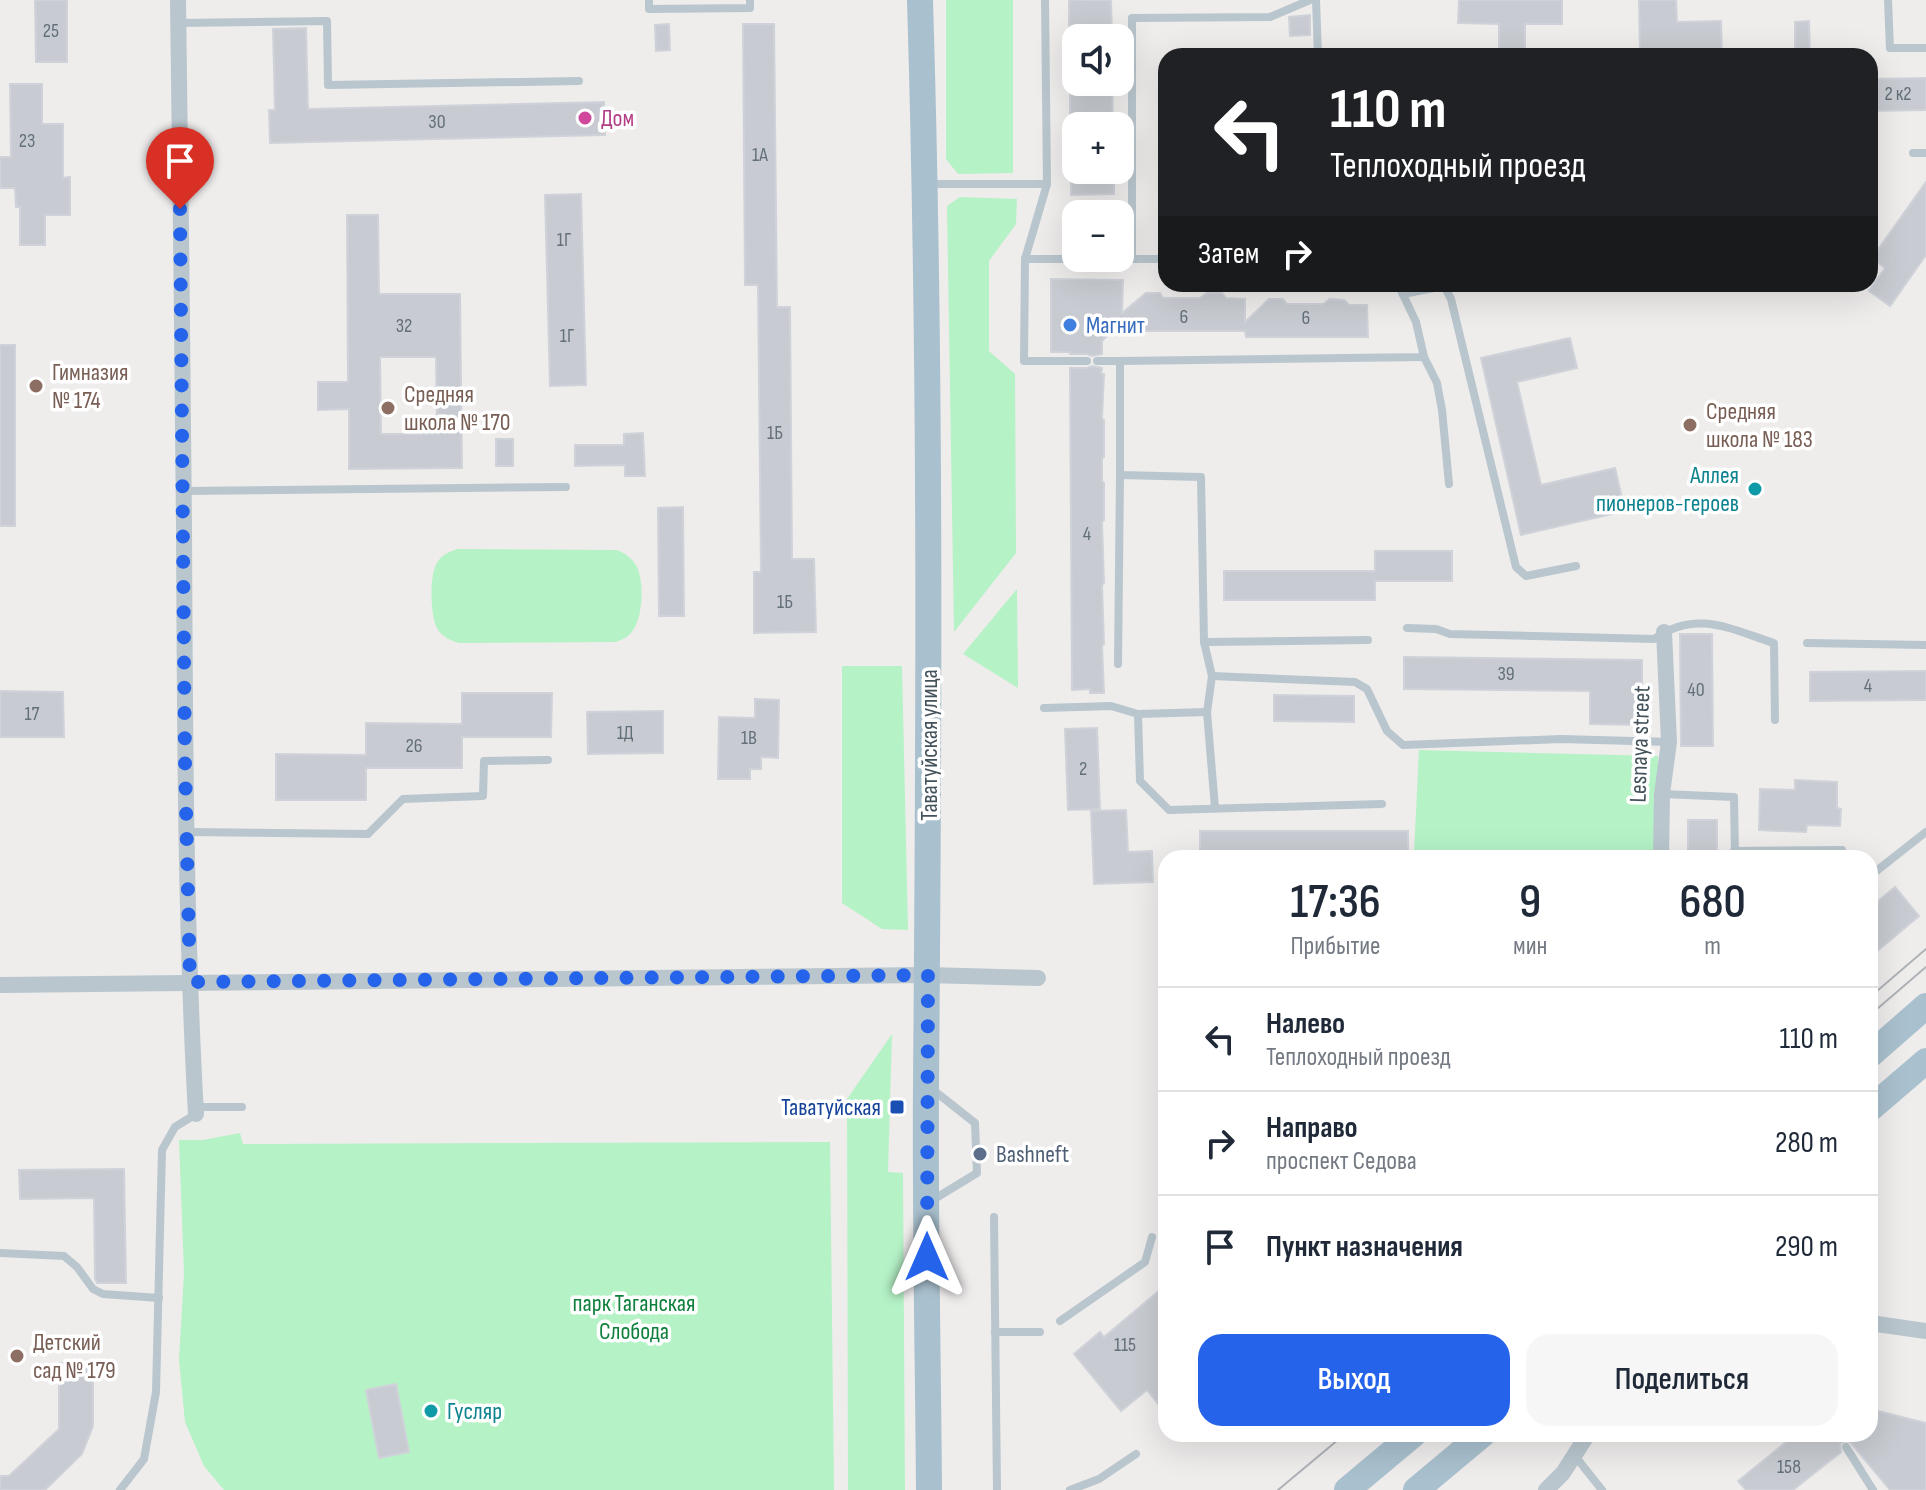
<!DOCTYPE html>
<html lang="ru">
<head>
<meta charset="utf-8">
<style>
	body { margin:0; font-family:"Sofia Sans Condensed",sans-serif; background:#f6f6f7; color:#1f2937; height:100vh; display:flex; flex-direction:column; font-size:30px; white-space:nowrap }
	* { box-sizing:border-box; margin:0 }
	p { font-size:26px; color:#747a83 }
	.icon { flex:none; width:44px; height:44px; fill:none; stroke:currentColor; stroke-width:2; stroke-linecap:round; stroke-linejoin:round }
	.map { position:relative; flex:1; overflow:hidden }
	.details { position:absolute; left:1158px; top:850px; width:720px; height:592px; display:flex; flex-direction:column; background:#fff; border-radius:24px; box-shadow:0 8px 32px #0002 }
	.details>* { flex:none }
	.guide { position:absolute; left:1158px; top:48px; width:720px; height:244px; border-radius:24px; box-shadow:0 8px 32px #0002; background:#202124; color:#fff; overflow:hidden }
	.buttons { position:absolute; left:1062px; top:24px; display:grid; gap:16px }
	.buttons a { display:grid; place-items:center; width:72px; height:72px; border-radius:16px; background:#fff; box-shadow:0 8px 32px #0002; font-size:40px }
	.pin { position:absolute; display:grid; place-items:center; width:68px; height:68px; color:#fff; margin:-82px -34px; border-radius:50% 50% 50% 0; rotate:-45deg; box-shadow:0 0 8px #0007 }
	.pin .icon { rotate:45deg }
	.me { position:absolute; width:88px; margin:-44px; rotate:0deg; stroke-linejoin:round; filter:drop-shadow(0 0 6px #0008) }
	.turn { display:flex; align-items:center; gap:28px; height:168px; padding:0 40px; font-size:36px }
	.turn .icon { width:104px; height:104px; stroke-width:2.5 }
	.turn b { display:block; font-size:56px; line-height:68px }
	.then { display:flex; align-items:center; height:76px; padding:0 40px; background:#0003; gap:16px; font-size:30px }
	.eta { display:flex; justify-content:space-evenly; align-items:center; height:136px; text-align:center }
	.eta b { font-size:48px; font-weight:600; line-height:56px }
	.button { display:flex; gap:16px; margin-top:auto; padding:16px 40px }
	.button a { flex:1; height:92px; border-radius:24px; background:#2563eb; color:#fff; font-size:32px; font-weight:600; line-height:92px; text-align:center }
	.button a+a { background:#f6f6f7; color:#1f2937 }
	ul { padding:0; list-style:none }
	li { display:flex; align-items:center; gap:24px; height:104px; padding:0 40px; border-top:2px solid #e0e1e3 }
	li div { flex:1 }
	li b { display:block; font-size:30px }
	li em { font-style:normal }
	.map>svg:first-child { display:block }
	.green { fill:#b5f2c6 }
	.building { fill:#c8ccd2; stroke:#cfd3d9; stroke-width:2; fill-rule:evenodd }
	.lines { fill:none; stroke-linecap:round; stroke-linejoin:round }
	.lane { stroke:#b9c6cd; stroke-width:8 }
	.street { stroke:#b9c6cd; stroke-width:16 }
	.primary { stroke:#a9c0ce; stroke-width:26 }
	.tram { stroke:#aeb2b7; stroke-width:2 }
	.route { stroke:#2563eb; stroke-width:14; stroke-dasharray:0 25.2 }
	.hotel-dot { fill:#d1479c; stroke:#fff; stroke-width:3 }
	.shop-dot { fill:#3f7fe0; stroke:#fff; stroke-width:3 }
	.education-dot { fill:#8d6e63; stroke:#fff; stroke-width:3 }
	.culture-dot { fill:#0f9aa8; stroke:#fff; stroke-width:3 }
	.transit-dot { fill:#1a4fb4; stroke:#fff; stroke-width:3 }
	.service-dot { fill:#5c6f8a; stroke:#fff; stroke-width:3 }
	.labels { text-anchor:middle; dominant-baseline:central; stroke-width:7; stroke-linejoin:round; paint-order:stroke }
	.number-label { font-size:20px; fill:#647079 }
	.hotel-label { font-size:24px; fill:#b23c85; stroke:#fff; text-anchor:start }
	.shop-label { font-size:24px; fill:#366cbe; stroke:#fff; text-anchor:start }
	.education-label { font-size:24px; fill:#785e54; stroke:#fff; text-anchor:start }
	.culture-label { font-size:24px; fill:#0d838f; stroke:#fff; text-anchor:end }
	.street-label { font-size:24px; fill:#43525b; stroke:#fff }
	.transit-label { font-size:24px; fill:#164399; stroke:#fff; text-anchor:end }
	.service-label { font-size:24px; fill:#4e5e75; stroke:#fff; text-anchor:start }
	.park-label { font-size:24px; fill:#0f803c; stroke:#fff }
</style>
</head>
<body>
<div class="map">
<svg width="1926" height="1490" viewBox="0 0 1926 1490">
	<rect width="100%" height="100%" fill="#efecec"/>
	<g class="green">
		<polygon points="946,0 1013,0 1013,173 958,174 946,159"/>
		<polygon points="960,197 1017,199 1016,224 989,261 989,351 1015,374 1016,553 954,632 947,206"/>
		<path d="M457 549 617 550C626 554 632 558 637 567 645 584 643 624 628 636 626 638 618 641 616 642L459 643C450 640 444 638 438 630 430 618 429 575 437 563 441 555 449 552 457 549Z"/>
		<polygon points="1017,589 1018,688 963,654"/>
		<polygon points="842,666 902,666 908,930 882,929 842,903"/>
		<polygon points="1419,750 1658,756 1661,858 1414,853"/>
		<polygon points="892,1034 888,1172 903,1173 905,1490 848,1490 847,1099"/>
		<polygon points="240,1133 243,1144 830,1142 834,1490 224,1490 204,1466 185,1422 179,1360 184,1273 179,1140 203,1140"/>
	</g>
	<g class="building">
		<polygon points="35,0 67,0 67,62 36,62"/>
		<polygon points="1069,0 1111,0 1112,38 1069,38"/>
		<polygon points="1459,0 1562,0 1562,24 1525,24 1525,55 1499,55 1499,24 1458,23"/>
		<polygon points="1639,0 1676,0 1677,22 1721,21 1722,56 1640,56"/>
		<polygon points="1310,15 1310,35 1290,36 1289,17"/>
		<polygon points="1809,21 1810,56 1795,56 1795,22"/>
		<polygon points="669,24 670,50 656,51 655,25"/>
		<polygon points="743,24 774,24 777,307 790,307 792,559 814,559 816,632 754,633 754,572 761,572 758,285 745,285"/>
		<polygon points="306,28 308,109 604,102 605,135 270,143 269,110 275,110 273,29"/>
		<polygon points="1926,78 1926,110 1870,111 1870,79"/>
		<polygon points="1070,82 1112,82 1113,126 1070,126"/>
		<polygon points="10,84 42,84 42,124 63,124 63,178 70,177 70,215 45,215 45,245 20,245 20,207 16,207 15,188 0,188 0,157 11,157"/>
		<polygon points="1071,170 1114,170 1114,194 1071,195"/>
		<polygon points="1926,182 1926,255 1890,306 1869,291 1885,268 1872,258"/>
		<polygon points="581,194 586,385 550,386 545,195"/>
		<path d="M347 215H378L379 294H460L462 468 349 469V409L318 410V382H348ZM380 357H436L437 434H381Z"/>
		<polygon points="1051,279 1123,280 1122,313 1146,293 1160,293 1163,298 1200,298 1207,293 1222,293 1226,298 1245,299 1245,322 1269,299 1283,299 1287,304 1323,304 1330,299 1344,300 1349,305 1367,305 1368,337 1246,337 1245,331 1112,331 1102,341 1102,354 1092,356 1087,354 1070,354 1070,352 1051,352"/>
		<polygon points="1570,338 1577,368 1517,382 1541,485 1615,468 1625,511 1521,535 1481,358"/>
		<rect x="0" y="345" width="15" height="181"/>
		<polygon points="1092,366 1102,368 1101,374 1104,374 1102,419 1104,420 1104,457 1102,458 1102,481 1104,483 1104,520 1102,522 1104,583 1102,585 1104,644 1102,646 1104,693 1090,693 1090,689 1072,690 1070,368 1087,368"/>
		<polygon points="643,433 645,476 625,476 625,465 575,466 575,445 624,445 624,434"/>
		<rect x="496" y="439" width="17" height="27"/>
		<polygon points="683,507 684,616 659,616 658,508"/>
		<polygon points="1375,551 1452,551 1452,581 1375,581 1375,600 1224,600 1224,571 1375,571"/>
		<polygon points="1680,634 1712,634 1713,746 1681,746"/>
		<polygon points="1404,657 1642,660 1642,725 1590,724 1590,691 1404,689"/>
		<polygon points="1926,671 1926,700 1810,701 1810,672"/>
		<polygon points="0,691 63,692 64,737 0,737"/>
		<polygon points="462,693 552,693 551,737 462,737 462,768 366,768 366,800 276,800 276,754 366,755 366,723 462,724"/>
		<polygon points="1274,695 1354,696 1354,722 1274,721"/>
		<polygon points="755,699 779,700 778,758 761,757 761,769 750,769 750,779 718,779 719,717 755,718"/>
		<polygon points="663,711 663,753 588,754 587,712"/>
		<polygon points="1097,728 1100,809 1068,810 1065,729"/>
		<polygon points="1795,780 1837,782 1837,808 1841,809 1840,826 1807,825 1806,832 1759,830 1760,789 1795,790"/>
		<polygon points="1126,810 1128,852 1152,851 1153,882 1094,884 1091,811"/>
		<rect x="1688" y="820" width="29" height="38"/>
		<rect x="1200" y="831" width="208" height="27"/>
		<polygon points="1895,887 1919,916 1870,957 1870,908"/>
		<polygon points="124,1169 126,1283 97,1283 95,1279 94,1198 20,1199 19,1170"/>
		<polygon points="1166,1285 1166,1414 1147,1390 1121,1411 1074,1354 1100,1332 1104,1337"/>
		<polygon points="59,1363 93,1363 93,1426 82,1454 45,1490 0,1490 0,1476 9,1476 59,1429"/>
		<polygon points="396,1384 409,1452 379,1458 366,1390"/>
		<polygon points="1870,1409 1926,1423 1926,1490 1890,1490 1851,1443 1847,1440 1840,1444 1841,1452 1793,1490 1746,1490 1738,1481 1796,1434 1870,1434"/>
	</g>
	<g class="lines">
		<g class="lane">
			<polyline points="649,0 649,9 750,8 750,0"/>
			<polyline points="1045,0 1047,184 1025,259 1024,361 1087,361"/>
			<polyline points="1316,0 1318,56"/>
			<polyline points="1888,0 1890,48 1926,48"/>
			<polyline points="178,23 327,21 328,85 579,81"/>
			<polyline points="1913,153 1926,153"/>
			<polyline points="926,184 1047,184"/>
			<polyline points="1132,258 1132,18 1270,17 1310,0"/>
			<polyline points="1025,259 1166,259"/>
			<polyline points="1403,294 1444,286 1451,299 1516,567 1526,576 1576,566"/>
			<polyline points="1424,357 1437,383 1442,410 1449,484"/>
			<polyline points="1097,361 1120,361 1120,475 1201,477 1204,642 1212,676 1207,712 1215,808"/>
			<polyline points="1120,361 1424,357 1416,322 1398,284"/>
			<polyline points="185,491 566,487"/>
			<path d="M1407 628 1436 629 1450 634 1654 639C1696 609 1730 629 1774 643L1775 720"/>
			<polyline points="1204,642 1368,640"/>
			<polyline points="1807,643 1926,645"/>
			<polyline points="1118,664 1120,475"/>
			<polyline points="1212,676 1355,682 1367,689 1387,731 1403,745 1561,739 1669,742"/>
			<polyline points="1044,708 1111,706 1138,714 1207,712"/>
			<polyline points="1138,714 1140,781 1169,810 1382,804"/>
			<polyline points="1662,794 1734,797 1735,858"/>
			<polyline points="187,832 368,834 403,799 483,796 484,761 548,760"/>
			<polyline points="1734,851 1842,850"/>
			<polyline points="1870,876 1926,832"/>
			<polyline points="195,1107 242,1107"/>
			<polyline points="931,1201 977,1173 975,1123 932,1089"/>
			<polyline points="994,1217 997,1490"/>
			<polyline points="0,1253 64,1256 77,1267 93,1289 103,1294 159,1298"/>
			<polyline points="1060,1321 1145,1262 1152,1237"/>
			<polyline points="995,1332 1040,1332"/>
			<polyline points="1846,1447 1873,1490"/>
			<polyline points="1575,1456 1602,1490"/>
			<polyline points="120,1490 144,1459 156,1392 162,1150 175,1127 196,1114"/>
			<polyline points="1070,1490 1099,1479 1136,1454"/>
		</g>
		<g class="street">
			<path d="M178 0C180 176 183 351 184 527 185 723 185 919 196 1114"/>
			<polyline points="1661,858 1662,794 1669,742 1664,632"/>
			<polyline points="0,985 928,975 1038,978"/>
			<polyline points="1870,1323 1926,1331"/>
			<polyline points="1546,1490 1563,1473 1588,1434"/>
		</g>
		<g class="primary">
			<path d="M920 0C931 362 929 724 926 1086 925 1220 928 1355 929 1490"/>
			<polyline points="1870,1055 1926,1006"/>
			<polyline points="1870,1109 1926,1061"/>
			<polyline points="1347,1490 1414,1434"/>
			<polyline points="1416,1490 1483,1434"/>
		</g>
		<g class="tram">
			<polyline points="1870,997 1926,949"/>
			<polyline points="1870,1015 1926,967"/>
			<polyline points="1278,1490 1345,1434"/>
		</g>
	</g>
	<g class="lines">
		<polyline class="route" points="180,209 185,762 190,982 928,975 927,1257"/>
	</g>
	<circle class="hotel-dot" cx="585" cy="118" r="8"/>
	<circle class="shop-dot" cx="1070" cy="325" r="8"/>
	<g class="education-dot">
		<circle cx="36" cy="386" r="8"/>
		<circle cx="388" cy="408" r="8"/>
		<circle cx="1690" cy="425" r="8"/>
		<circle cx="17" cy="1356" r="8"/>
	</g>
	<g class="culture-dot">
		<circle cx="1755" cy="489" r="8"/>
		<circle cx="431" cy="1411" r="8"/>
	</g>
	<rect class="transit-dot" x="889" y="1099" width="16" height="16" rx="4"/>
	<circle class="service-dot" cx="980" cy="1154" r="8"/>
	<g class="labels">
		<g class="number-label">
			<text x="51" y="31">25</text>
			<text x="1898" y="94">2 к2</text>
			<text x="437" y="122">30</text>
			<text x="27" y="141">23</text>
			<text x="760" y="155">1А</text>
			<text x="564" y="240">1Г</text>
			<text x="1184" y="317">6</text>
			<text x="1306" y="318">6</text>
			<text x="404" y="326">32</text>
			<text x="567" y="336">1Г</text>
			<text x="775" y="433">1Б</text>
			<text x="1087" y="534">4</text>
			<text x="785" y="602">1Б</text>
			<text x="1506" y="674">39</text>
			<text x="1868" y="686">4</text>
			<text x="1696" y="690">40</text>
			<text x="32" y="714">17</text>
			<text x="625" y="733">1Д</text>
			<text x="749" y="738">1В</text>
			<text x="414" y="746">26</text>
			<text x="1083" y="769">2</text>
			<text x="1125" y="1345">115</text>
			<text x="1789" y="1467">158</text>
		</g>
		<g class="hotel-label">
			<text x="601" y="118">Дом</text>
		</g>
		<g class="shop-label">
			<text x="1086" y="325">Магнит</text>
		</g>
		<g class="education-label">
			<text x="52" y="372">Гимназия<tspan x="52" dy="28">№ 174</tspan></text>
			<text x="404" y="394">Средняя<tspan x="404" dy="28">школа № 170</tspan></text>
			<text x="1706" y="411">Средняя<tspan x="1706" dy="28">школа № 183</tspan></text>
			<text x="33" y="1342">Детский<tspan x="33" dy="28">сад № 179</tspan></text>
		</g>
		<g class="culture-label">
			<text x="1739" y="475">Аллея<tspan x="1739" dy="28">пионеров-героев</tspan></text>
			<text x="447" y="1411" text-anchor="start">Гусляр</text>
		</g>
		<g class="street-label">
			<text transform="translate(1640 744) rotate(-88)">Lesnaya street</text>
			<text transform="translate(929 745) rotate(-90)">Таватуйская улица</text>
		</g>
		<g class="transit-label">
			<text x="881" y="1107">Таватуйская</text>
		</g>
		<g class="service-label">
			<text x="996" y="1154">Bashneft</text>
		</g>
		<g class="park-label">
			<text x="634" y="1303">парк Таганская<tspan x="634" dy="28">Слобода</tspan></text>
		</g>
	</g>
</svg>
<div class="buttons">
<a><svg class="icon" aria-label="sound" viewBox="0 0 24 24"><path d="M4 9h4l5-4v14l-5-4H4zM17 9q2 3 0 6"/></svg></a>
<a>+</a>
<a>−</a>
</div>
<div class="pin" style="left:180px;top:209px;background:#d93025"><svg class="icon" aria-label="arrive" viewBox="0 0 24 24"><path d="M6 21V4h12l-3 4 3 4H6"/></svg></div>
<svg class="me" style="left:927px;top:1257px" viewBox="-20 -20 40 40"><path d="M0-17L14 15 0 8-14 15z" fill="#2563eb" stroke="#fff" stroke-width="4"/></svg>
<div class="guide">
<div class="turn"><svg class="icon" aria-label="left" viewBox="0 0 24 24"><path d="M17 20v-9H6M10 6l-5 5 5 5"/></svg><div><b>110 m</b>Теплоходный проезд</div></div>
<div class="then">Затем<svg class="icon" aria-label="right" viewBox="0 0 24 24"><path d="M7 20v-9h11M14 6l5 5-5 5"/></svg></div>
</div>
<section class="details">
<div class="eta">
<div><b>17:36</b><p>Прибытие</p></div>
<div><b>9</b><p>мин</p></div>
<div><b>680</b><p>m</p></div>
</div>
<ul>
<li><svg class="icon" aria-label="left" viewBox="0 0 24 24"><path d="M17 20v-9H6M10 6l-5 5 5 5"/></svg><div><b>Налево</b><p>Теплоходный проезд</p></div><em>110 m</em></li>
<li><svg class="icon" aria-label="right" viewBox="0 0 24 24"><path d="M7 20v-9h11M14 6l5 5-5 5"/></svg><div><b>Направо</b><p>проспект Седова</p></div><em>280 m</em></li>
<li><svg class="icon" aria-label="arrive" viewBox="0 0 24 24"><path d="M6 21V4h12l-3 4 3 4H6"/></svg><div><b>Пункт назначения</b></div><em>290 m</em></li>
</ul>
<div class="button"><a>Выход</a><a>Поделиться</a></div>
</section>
</div>
</body>
</html>
